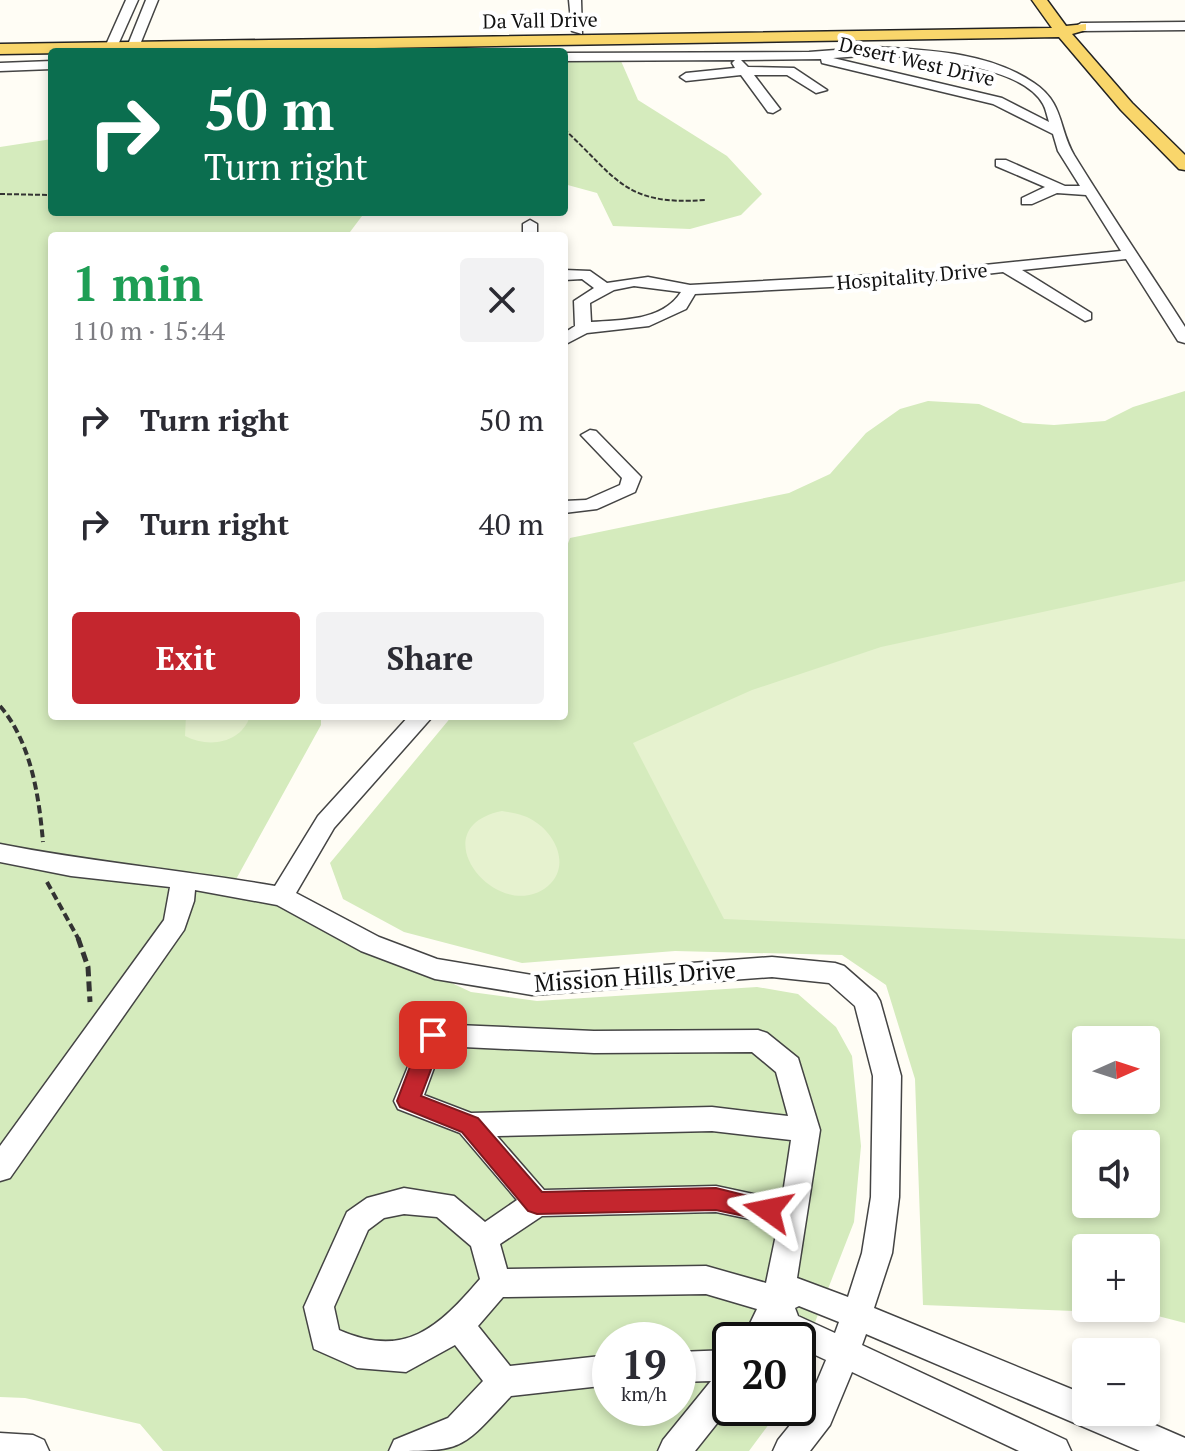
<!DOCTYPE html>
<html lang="en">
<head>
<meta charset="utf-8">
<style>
	body { margin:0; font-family:"PT Serif",serif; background:#f2f2f3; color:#2b2b33; height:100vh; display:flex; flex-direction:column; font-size:30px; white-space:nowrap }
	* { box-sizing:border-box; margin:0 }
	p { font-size:26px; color:#7c7c81 }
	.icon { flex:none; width:44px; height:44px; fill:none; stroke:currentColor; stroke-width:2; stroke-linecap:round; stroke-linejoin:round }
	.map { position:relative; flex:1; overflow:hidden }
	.details { position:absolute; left:48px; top:232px; width:520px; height:488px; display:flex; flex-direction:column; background:#fff; border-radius:8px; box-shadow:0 4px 12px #0003 }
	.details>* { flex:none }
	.guide { position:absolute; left:48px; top:48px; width:520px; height:168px; border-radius:8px; box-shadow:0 4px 12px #0003; background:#0b6e4f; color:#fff; overflow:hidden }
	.needle { width:52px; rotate:87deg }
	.fabs { position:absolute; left:1072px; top:1026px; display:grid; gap:16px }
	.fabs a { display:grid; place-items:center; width:88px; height:88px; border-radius:8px; background:#fff; box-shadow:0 4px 12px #0003; font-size:40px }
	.speed { position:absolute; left:592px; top:1322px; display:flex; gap:16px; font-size:40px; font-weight:700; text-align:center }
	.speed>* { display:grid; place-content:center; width:104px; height:104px; border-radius:50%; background:#fff; box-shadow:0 4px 12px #0003; line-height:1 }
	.speed small { font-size:20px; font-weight:400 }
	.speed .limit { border:4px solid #111; border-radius:12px; background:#fff; color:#111 }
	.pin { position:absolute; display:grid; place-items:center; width:68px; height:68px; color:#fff; margin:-34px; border-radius:16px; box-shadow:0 4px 12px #0006 }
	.me { position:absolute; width:88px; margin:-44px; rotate:282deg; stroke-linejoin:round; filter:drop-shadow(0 0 6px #0008) }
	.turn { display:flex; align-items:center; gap:28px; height:168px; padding:0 24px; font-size:36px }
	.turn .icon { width:104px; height:104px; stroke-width:2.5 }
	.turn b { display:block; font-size:56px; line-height:68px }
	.round { display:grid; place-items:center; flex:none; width:84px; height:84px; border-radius:8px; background:#f2f2f3 }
	.summary { display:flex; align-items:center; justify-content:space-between; height:136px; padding:0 24px }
	h1 { font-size:48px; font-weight:700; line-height:60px; color:#1e9e55 }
	.cta { display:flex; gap:16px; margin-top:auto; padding:16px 24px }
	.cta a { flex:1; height:92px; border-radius:8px; background:#c4262e; color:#fff; font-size:32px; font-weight:700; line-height:92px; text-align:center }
	.cta a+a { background:#f2f2f3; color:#2b2b33 }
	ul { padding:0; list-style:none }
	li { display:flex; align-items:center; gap:24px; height:104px; padding:0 24px }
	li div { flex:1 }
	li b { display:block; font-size:30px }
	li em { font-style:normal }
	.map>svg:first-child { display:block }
	.green { fill:#d5ebbd; fill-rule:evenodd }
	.pitch { fill:#e6f2cf }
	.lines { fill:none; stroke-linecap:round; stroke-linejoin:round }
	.minor-casing { stroke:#444; stroke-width:3 }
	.major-casing { stroke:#222; stroke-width:3 }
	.path-far2 { stroke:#333; stroke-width:2; stroke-dasharray:5 2; stroke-linecap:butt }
	.path-far1 { stroke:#333; stroke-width:4; stroke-dasharray:8 4; stroke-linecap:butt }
	.path { stroke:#333; stroke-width:5; stroke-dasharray:10 5; stroke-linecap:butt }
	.minor { fill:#fff; fill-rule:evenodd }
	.major { fill:#f9d66b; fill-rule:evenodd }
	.route { fill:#c4262e; stroke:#7f191e; stroke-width:2 }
	.labels { text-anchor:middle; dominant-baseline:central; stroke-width:8; stroke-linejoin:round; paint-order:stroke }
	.far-street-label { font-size:20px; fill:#111; stroke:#fff }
	.street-label { font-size:24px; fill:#111; stroke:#fff }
</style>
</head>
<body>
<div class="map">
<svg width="1185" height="1451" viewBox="0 0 1185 1451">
	<rect width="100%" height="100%" fill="#fffdf5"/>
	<g class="green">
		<polygon points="621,61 638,100 727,156 762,194 741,215 690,229 613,226 597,193 564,184 564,62"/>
		<path d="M52 139V212H365L347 236H52V716H321V725L229 892 281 904 471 992 537 1001 757 987 798 994 836 1027 852 1056 861 1146 854 1222 798 1366V1340H730V1408H781L749 1451H163L140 1424 25 1398 0 1397V147ZM610 1340H678V1408H610Z"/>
		<path d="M1185 391V1323L1150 1314 923 1305 915 1079 886 985 842 955 675 951 522 963 404 932 343 899 330 863 452 716H564V554L570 538 789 493 830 474 866 433 900 409 928 401 979 404 1023 423 1054 425 1105 421 1133 407ZM1086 1040H1146V1100H1086ZM1086 1144H1146V1204H1086ZM1086 1248H1146V1308H1086Z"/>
	</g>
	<g class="pitch">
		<polygon points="1185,581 1185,939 724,919 633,743 752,690 881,647"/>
		<path d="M186 716H250C241 744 208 748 185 736Z"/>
		<path d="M502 811C515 813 527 815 537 823 557 837 570 867 548 886 498 927 418 828 502 811Z"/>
	</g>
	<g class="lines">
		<defs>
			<g id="minor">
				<polygon points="126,0 138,0 117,47 107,50 105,47"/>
				<polygon points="146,0 158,0 139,47 129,50 127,47"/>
				<polygon points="569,0 581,0 582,34 572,31"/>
				<polygon points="1185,22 1185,30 1081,31 1075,27 1081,23"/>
				<path d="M876 47C929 50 989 52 1034 83 1064 103 1058 127 1074 155 1111 215 1147 268 1185 327V343L1178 341 1126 259 1022 270 1091 313V319L1085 321 1003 272 907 283 695 294 686 309 649 326 587 333 564 345V333L575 326 574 301 594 288 582 279 564 280V270L590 271 607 283 648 277 690 285 907 273 1121 251 1086 195 1057 193 1032 204H1022V198L1045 187 996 166V160H1006L1065 186H1080L1058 151 1053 134 993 104 822 63 821 59 741 60 748 67 794 68 827 90 816 93 787 75H754L780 109 773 113 768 112 741 75 686 81 680 77 686 73 735 68 732 63 735 60 564 61V53L809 52ZM876 55C916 57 1021 64 1043 104 1046 109 1047 116 1049 122L1002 98 833 58ZM634 286 681 292C663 321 621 320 591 322L590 303 614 290Z"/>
				<polygon points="52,61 52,69 0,71 0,63"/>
				<polygon points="530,220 537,224 537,236 523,236 523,224"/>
				<polygon points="590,430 596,431 641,477 635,492 597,509 564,513 564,501 586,500 620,485 622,478 581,435"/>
				<path d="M409 716H433L334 828 296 893 379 937 437 959 532 975 772 957 835 963 844 966 876 994 880 1001 901 1076 899 1197 892 1253 874 1308 1086 1395V1412H1125L1185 1438V1451H1140L866 1334 862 1345 1066 1440 1071 1451H1019L852 1372 830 1425 810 1451H773L778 1440 808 1403 826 1360 798 1347V1340H784L776 1335 773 1340H742L757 1309 706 1294 503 1297 478 1326 510 1366 610 1355V1385L511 1396C460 1451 464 1451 389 1451L394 1440 448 1418 483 1381 455 1345 406 1372 357 1368 314 1349 304 1307 347 1212 367 1198 404 1188 454 1196 485 1222 517 1200 460 1133 398 1109 394 1101 424 1027 433 1024 594 1031 758 1030 767 1033 798 1058 820 1130 797 1278 848 1297 862 1253 871 1197 873 1076 855 1006 829 983 772 977 532 995 435 979 361 951 277 905 195 890 194 901 184 930 10 1178 0 1181V1146L164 920 170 887 71 876 0 862V844C91 862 183 870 275 886L318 816ZM442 1046 594 1053 752 1052 776 1072 788 1116 712 1107 471 1113 424 1095ZM712 1131 791 1140 782 1200 716 1186 544 1190 497 1136ZM716 1212 778 1225 766 1283 706 1266 507 1269 500 1244 542 1216ZM404 1214 437 1217 471 1246 480 1279C438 1328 405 1359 339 1330L334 1307 368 1230 384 1218ZM799 1306 839 1322 835 1333 798 1316 795 1308Z"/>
				<polygon points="730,1350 730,1407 695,1451 658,1451 663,1440 711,1381 678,1382 678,1352"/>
				<polygon points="0,1433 33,1435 44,1440 49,1451 0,1451"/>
			</g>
			<polygon id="major" points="1032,0 1047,0 1066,26 1086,24 1086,30 1072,34 1132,103 1185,155 1185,170 1179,169 1121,110 1059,37 0,54 0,44 1052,28"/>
		</defs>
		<use href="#minor" class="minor-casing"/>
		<use href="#major" class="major-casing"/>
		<g class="path-far2">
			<path d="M564 129C617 178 624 206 705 200"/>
			<polyline points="0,194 52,195"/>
		</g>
		<g class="path-far1">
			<path d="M0 706C31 742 39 796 43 842"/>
			<polyline points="47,882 79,940"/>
		</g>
		<polyline class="path" points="78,938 88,967 90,1002"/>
		<use href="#minor" class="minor"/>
		<use href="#major" class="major"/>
	</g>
	<polygon class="route" points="433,1026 441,1029 444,1035 421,1096 478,1118 542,1192 716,1188 776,1203 780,1210 776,1218 768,1221 716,1210 537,1214 528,1211 462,1132 400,1107 397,1101 422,1035 425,1029"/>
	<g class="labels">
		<g class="far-street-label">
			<text transform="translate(540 20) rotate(-1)">Da Vall Drive</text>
			<text transform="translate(917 61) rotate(13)">Desert West Drive</text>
			<text transform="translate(912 276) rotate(-5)">Hospitality Drive</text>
		</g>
		<g class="street-label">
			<text transform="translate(635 976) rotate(-4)">Mission Hills Drive</text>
		</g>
	</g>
</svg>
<div class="fabs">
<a><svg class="needle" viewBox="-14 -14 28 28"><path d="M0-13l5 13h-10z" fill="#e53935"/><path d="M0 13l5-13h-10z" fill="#7c7c81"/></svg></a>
<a><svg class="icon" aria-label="sound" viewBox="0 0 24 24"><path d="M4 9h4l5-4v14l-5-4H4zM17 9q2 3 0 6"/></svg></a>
<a>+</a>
<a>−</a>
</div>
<div class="speed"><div>19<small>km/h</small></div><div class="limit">20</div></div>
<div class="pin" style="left:433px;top:1035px;background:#d93025"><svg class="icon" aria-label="arrive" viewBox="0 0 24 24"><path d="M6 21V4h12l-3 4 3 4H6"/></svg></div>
<svg class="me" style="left:768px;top:1210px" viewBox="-20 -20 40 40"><path d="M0-17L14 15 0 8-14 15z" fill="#c4262e" stroke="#fff" stroke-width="4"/></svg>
<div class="guide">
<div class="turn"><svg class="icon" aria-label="right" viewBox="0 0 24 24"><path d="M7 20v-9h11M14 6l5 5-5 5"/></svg><div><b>50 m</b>Turn right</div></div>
</div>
<section class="details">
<div class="summary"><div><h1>1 min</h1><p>110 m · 15:44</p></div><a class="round"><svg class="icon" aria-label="close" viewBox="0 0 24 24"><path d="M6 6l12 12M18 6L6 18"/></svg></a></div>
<ul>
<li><svg class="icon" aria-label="right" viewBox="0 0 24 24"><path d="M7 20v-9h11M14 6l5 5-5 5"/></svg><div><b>Turn right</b></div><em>50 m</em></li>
<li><svg class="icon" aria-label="right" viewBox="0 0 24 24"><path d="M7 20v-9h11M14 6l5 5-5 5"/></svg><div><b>Turn right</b></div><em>40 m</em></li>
</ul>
<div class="cta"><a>Exit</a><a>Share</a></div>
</section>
</div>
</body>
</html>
